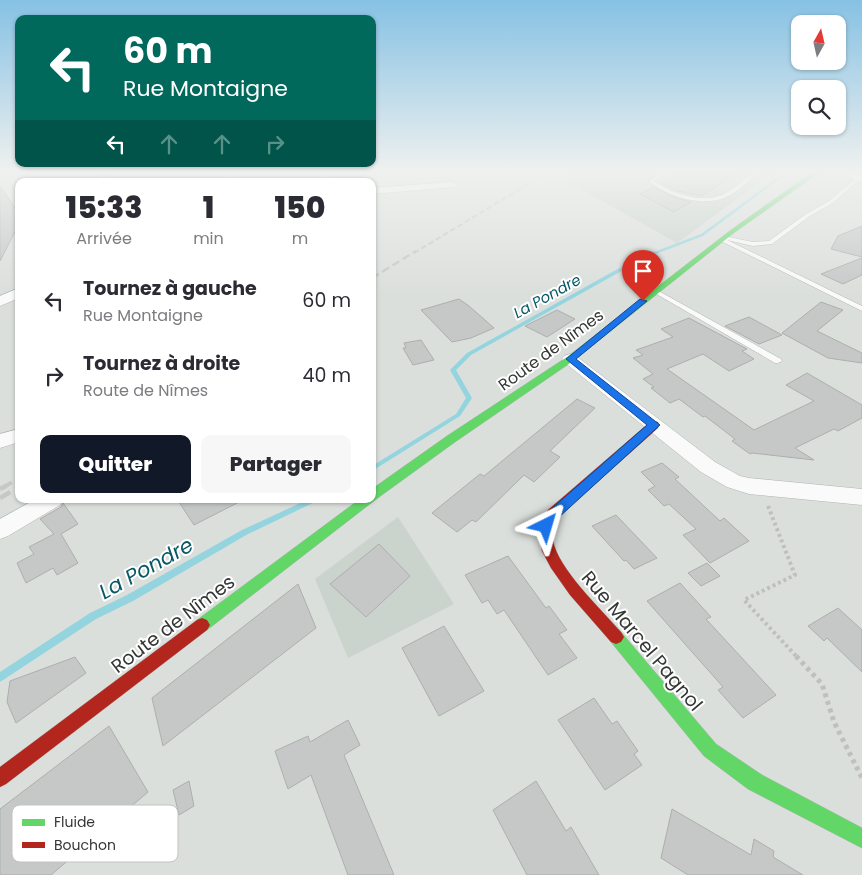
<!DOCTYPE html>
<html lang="fr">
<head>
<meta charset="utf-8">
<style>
	body { margin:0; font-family:Poppins,sans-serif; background:#f7f7f7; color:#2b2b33; height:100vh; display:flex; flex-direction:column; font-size:19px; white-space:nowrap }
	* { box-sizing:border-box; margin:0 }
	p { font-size:16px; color:#7c7c81 }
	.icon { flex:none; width:28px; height:28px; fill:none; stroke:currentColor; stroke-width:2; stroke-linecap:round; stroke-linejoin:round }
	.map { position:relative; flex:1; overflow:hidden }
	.panel { position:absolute; left:15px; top:178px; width:361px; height:325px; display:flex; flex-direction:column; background:#fff; border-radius:10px; box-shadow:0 1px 4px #0004 }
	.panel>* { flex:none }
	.banner { position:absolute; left:15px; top:15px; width:361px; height:152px; border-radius:10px; box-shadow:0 1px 4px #0004; background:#00695c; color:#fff; overflow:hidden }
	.needle { width:32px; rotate:8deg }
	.fabs { position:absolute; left:791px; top:15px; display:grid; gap:10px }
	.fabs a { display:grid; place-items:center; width:55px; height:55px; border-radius:10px; background:#fff; box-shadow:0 1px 4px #0004; font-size:25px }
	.pin { position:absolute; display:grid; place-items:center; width:42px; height:42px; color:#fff; margin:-51px -21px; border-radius:50% 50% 50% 0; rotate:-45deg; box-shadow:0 0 5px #0007 }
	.pin .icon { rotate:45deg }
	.me { position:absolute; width:55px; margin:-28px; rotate:40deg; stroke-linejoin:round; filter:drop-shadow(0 0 4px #0008) }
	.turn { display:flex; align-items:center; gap:18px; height:105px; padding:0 25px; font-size:22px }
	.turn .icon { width:65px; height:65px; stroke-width:2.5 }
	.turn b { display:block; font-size:35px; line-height:42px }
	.lanes { display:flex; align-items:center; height:48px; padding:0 25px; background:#0003; justify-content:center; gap:25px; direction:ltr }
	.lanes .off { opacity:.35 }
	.eta { display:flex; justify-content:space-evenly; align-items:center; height:85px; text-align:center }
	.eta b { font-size:30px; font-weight:800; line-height:35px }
	.button { display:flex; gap:10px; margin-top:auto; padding:10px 25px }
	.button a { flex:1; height:58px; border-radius:10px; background:#111827; color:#fff; font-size:20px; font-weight:800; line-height:58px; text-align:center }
	.button a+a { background:#f7f7f7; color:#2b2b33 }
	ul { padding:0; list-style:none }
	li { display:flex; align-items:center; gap:15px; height:75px; padding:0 25px }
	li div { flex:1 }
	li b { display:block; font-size:19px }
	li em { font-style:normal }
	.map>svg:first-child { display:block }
	.built { fill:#cad3cc }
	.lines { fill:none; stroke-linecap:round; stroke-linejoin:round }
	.stream { fill:#94d4de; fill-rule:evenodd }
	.building { fill:#c5c8c7; stroke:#acafad }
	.lane-casing { stroke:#b1b4b2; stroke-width:1 }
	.street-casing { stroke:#b1b4b2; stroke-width:1 }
	.fast-casing { stroke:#b1b4b2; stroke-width:1 }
	.jam-casing { stroke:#b1b4b2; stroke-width:1 }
	.path-far1 { stroke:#bfbfbf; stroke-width:4; stroke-dasharray:3 3; stroke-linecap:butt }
	.path { stroke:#bfbfbf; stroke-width:5; stroke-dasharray:4 4; stroke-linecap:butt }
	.lane { fill:#fafafa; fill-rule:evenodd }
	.street { fill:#fafafa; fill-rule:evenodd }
	.fast { fill:#63d668; fill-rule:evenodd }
	.jam { fill:#b3261e; fill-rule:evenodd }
	.rail-far3 { stroke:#c6c7c6; stroke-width:2; stroke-dasharray:5.5 3; stroke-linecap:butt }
	.rail-far2 { stroke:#c6c7c6; stroke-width:2.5; stroke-dasharray:8 4; stroke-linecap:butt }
	.rail-far1 { stroke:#c6c7c6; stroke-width:4; stroke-dasharray:9 5; stroke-linecap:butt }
	.rail { stroke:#c6c7c6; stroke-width:4.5; stroke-dasharray:12 6; stroke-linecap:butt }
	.route { fill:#1a73e8; stroke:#114b97 }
	.labels { text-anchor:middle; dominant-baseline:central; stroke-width:4; stroke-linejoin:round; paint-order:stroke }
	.far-water-label { font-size:15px; font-style:italic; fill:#055964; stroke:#fff }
	.street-label { font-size:16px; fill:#343735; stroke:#fff }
	.near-street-label { font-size:19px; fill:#343735; stroke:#fff }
	.near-water-label { font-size:21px; font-style:italic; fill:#055964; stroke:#fff }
	.key { fill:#fff; stroke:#c2c3c2; stroke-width:1 }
	.key-label { font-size:14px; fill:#343735 }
</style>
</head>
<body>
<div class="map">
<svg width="862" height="875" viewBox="0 0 862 875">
	<rect width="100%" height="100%" fill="#dbdfdc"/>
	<g class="built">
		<polygon points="572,172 774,172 677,243 563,179"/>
		<polygon points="398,517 454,604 348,658 315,579"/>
	</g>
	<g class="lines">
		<g class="stream">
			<polygon points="785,172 789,172 703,236 648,257 618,273 471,355 456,370 472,398 460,416 372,471 372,466 456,414 466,398 450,370 467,353 614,271 646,255 701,234"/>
			<polygon points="309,499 318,499 317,501 248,534 133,601 96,619 0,682 0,672 90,613 127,595 242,530"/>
		</g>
	</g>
	<g class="building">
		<polygon points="681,172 740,172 701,196 678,191 661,183"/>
		<polygon points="0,186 19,214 19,224 0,261"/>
		<polygon points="654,187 674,197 691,202 674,212 640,194"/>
		<polygon points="862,226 862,257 831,249 838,236"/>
		<polygon points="862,258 862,275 843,284 821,274"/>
		<polygon points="459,299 469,306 494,328 471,338 452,342 421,310"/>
		<polygon points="821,302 843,310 817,331 862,353 862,363 828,358 782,333"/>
		<polygon points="557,310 575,319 547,337 525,326"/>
		<polygon points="749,317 782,335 759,344 725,326"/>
		<polygon points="689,318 747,349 742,351 754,359 729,371 703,354 667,369 754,430 814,401 786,385 807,373 862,405 862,418 838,431 834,429 795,448 814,460 752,453 750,454 732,441 735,439 705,416 703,417 679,399 670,403 651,388 654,387 643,379 653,374 633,358 643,355 636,350 673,337 661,329"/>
		<polygon points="421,340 434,360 413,365 403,348 406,348 404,343"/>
		<polygon points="577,399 595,408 550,451 560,457 534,482 524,475 476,522 472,520 457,532 432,513 480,474 484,476"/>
		<polygon points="662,463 679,477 675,479 720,521 724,518 749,541 710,563 683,535 696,529 669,504 664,506 648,490 655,486 641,472"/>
		<polygon points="177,499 245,499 194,525"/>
		<polygon points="63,503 78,524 61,534 78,563 57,575 53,568 26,583 17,563 34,554 29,547 54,534 40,519 61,507"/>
		<polygon points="616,515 657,558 634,569 626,560 624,561 592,526"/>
		<polygon points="379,544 410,576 366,617 330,584"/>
		<polygon points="508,556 546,608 549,606 567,630 559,634 577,658 548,675 504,610 497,614 488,600 482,603 465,575"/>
		<polygon points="707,563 720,576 701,586 688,573"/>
		<polygon points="680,583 711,617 706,619 776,695 743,718 718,690 723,687 647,601"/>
		<polygon points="298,584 316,628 163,746 152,698"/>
		<polygon points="838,608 862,630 862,672 827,638 824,641 808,626"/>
		<polygon points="444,626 484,691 439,716 402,648"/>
		<polygon points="75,657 86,673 16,723 7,702 10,681"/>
		<polygon points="594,698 612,724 617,721 638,751 634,754 642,765 605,790 558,720"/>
		<polygon points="348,720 360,745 344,755 394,875 348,875 311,775 288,789 275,751 308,736 310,742"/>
		<polygon points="109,726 148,792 51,875 0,875 0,809"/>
		<polygon points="189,781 194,806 179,815 173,790"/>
		<polygon points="536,781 566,831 571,827 599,875 527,875 493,810"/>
		<polygon points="672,809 751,855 754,839 774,851 773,857 803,875 688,875 661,858"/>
	</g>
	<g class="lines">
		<defs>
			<g id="lane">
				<path d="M664 172H670L654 181C671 193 701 204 722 195 733 190 743 180 754 172H759C748 181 737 193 724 198 701 207 666 196 649 181Z"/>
				<polygon points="857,177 861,178 833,203 810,216 772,244 753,246 727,240 862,306 862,311 721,241 723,239 721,238 724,236 753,242 769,241 806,214 829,201"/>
				<polygon points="655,289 781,359 782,361 778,363 775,363 653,292 652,291"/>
			</g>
			<g id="street">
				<polygon points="232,172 246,172 229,181 217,181"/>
				<polygon points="317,172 327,172 333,181 323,181"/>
				<polygon points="832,172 849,172 862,176 862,182"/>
				<polygon points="103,175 106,176 109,181 99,181 98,178"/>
				<polygon points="452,182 457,185 456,187 372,194 372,188"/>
				<polygon points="19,288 19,298 0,306 0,296"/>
				<polygon points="570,354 576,356 715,462 740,476 749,478 862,489 862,505 749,494 727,487 701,472 564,362 562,359 564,356"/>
				<polygon points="19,429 19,442 0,448 0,434"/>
				<polygon points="36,499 63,499 60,505 8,536 0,539 0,519"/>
			</g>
			<g id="fast">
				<polygon points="813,172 820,172 735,232 573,361 455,442 375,500 207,630 202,632 197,630 194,625 197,620 360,499 372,499 372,489 447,436 567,357 731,230"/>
				<polygon points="616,630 621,632 716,744 762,775 862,828 862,848 748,789 704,756 611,642 608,637 611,632"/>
			</g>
			<g id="jam">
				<path d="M654 421 658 422 659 425 658 428 558 517C555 524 551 532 553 540 557 568 602 610 621 632L624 637 621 642 616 644 611 642 570 595 551 568 542 551 539 533 548 510 650 422Z"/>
				<polygon points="202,618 207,620 210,625 207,630 6,784 0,787 0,767 197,620"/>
			</g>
		</defs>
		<use href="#lane" class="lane-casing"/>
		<use href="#street" class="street-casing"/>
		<use href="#fast" class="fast-casing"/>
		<use href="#jam" class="jam-casing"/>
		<polyline class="path-far1" points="768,506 795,575 744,600 797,657"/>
		<polyline class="path" points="796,656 822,684 834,722 862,778"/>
		<use href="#lane" class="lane"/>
		<use href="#street" class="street"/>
		<use href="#fast" class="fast"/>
		<use href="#jam" class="jam"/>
		<polyline class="rail-far3" points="414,253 548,172"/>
		<polyline class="rail-far2" points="372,278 416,251"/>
		<polyline class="rail-far1" points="4,487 19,478"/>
		<g class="rail">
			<polyline points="0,489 6,486"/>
			<polyline points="0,498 19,487"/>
		</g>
	</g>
	<linearGradient id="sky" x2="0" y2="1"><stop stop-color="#86c1e4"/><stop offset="0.58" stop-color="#eff1ef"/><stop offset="1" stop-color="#eff1ef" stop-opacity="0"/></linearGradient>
	<rect width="862" height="295" fill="url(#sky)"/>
	<path class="route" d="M640 299 647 301 576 359 660 425 558 518C553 525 551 533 541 530L539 526 549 511 647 425 566 359Z"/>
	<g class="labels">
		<g class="far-water-label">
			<text transform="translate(547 296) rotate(-29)">La Pondre</text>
		</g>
		<g class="street-label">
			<text transform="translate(551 350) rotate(-36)">Route de Nîmes</text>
		</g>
		<g class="near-street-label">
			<text transform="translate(173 624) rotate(-37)">Route de Nîmes</text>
			<text transform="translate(642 641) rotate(50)">Rue Marcel Pagnol</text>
		</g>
		<g class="near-water-label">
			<text transform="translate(146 568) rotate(-29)">La Pondre</text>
		</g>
	</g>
	<rect x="12" y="805" width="166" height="57" rx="8" class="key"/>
	<rect x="22" y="819" width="23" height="7" fill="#63d668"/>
	<rect x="22" y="842" width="23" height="6" fill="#b3261e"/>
	<g class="key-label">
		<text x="54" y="827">Fluide</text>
		<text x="54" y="850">Bouchon</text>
	</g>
</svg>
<div class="fabs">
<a><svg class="needle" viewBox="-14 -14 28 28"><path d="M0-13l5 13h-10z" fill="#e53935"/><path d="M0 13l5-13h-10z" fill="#7c7c81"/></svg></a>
<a><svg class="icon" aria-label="search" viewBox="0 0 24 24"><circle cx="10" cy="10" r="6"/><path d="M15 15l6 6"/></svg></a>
</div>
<div class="pin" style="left:643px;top:301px;background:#d93025"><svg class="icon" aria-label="arrive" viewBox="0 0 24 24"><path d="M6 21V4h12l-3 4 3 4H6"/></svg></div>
<svg class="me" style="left:546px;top:526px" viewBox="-20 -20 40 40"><path d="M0-17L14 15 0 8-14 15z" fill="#1a73e8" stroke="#fff" stroke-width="4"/></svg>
<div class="banner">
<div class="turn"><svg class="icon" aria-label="left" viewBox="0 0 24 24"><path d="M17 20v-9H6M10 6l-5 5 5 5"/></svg><div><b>60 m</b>Rue Montaigne</div></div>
<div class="lanes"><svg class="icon" aria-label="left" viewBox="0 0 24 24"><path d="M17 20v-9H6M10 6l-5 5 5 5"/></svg><svg class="icon off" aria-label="ahead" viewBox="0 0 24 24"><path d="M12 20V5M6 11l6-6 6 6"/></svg><svg class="icon off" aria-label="ahead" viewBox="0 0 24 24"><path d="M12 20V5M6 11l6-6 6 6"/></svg><svg class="icon off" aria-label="right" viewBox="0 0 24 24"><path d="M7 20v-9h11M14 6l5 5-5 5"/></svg></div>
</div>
<section class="panel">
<div class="eta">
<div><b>15:33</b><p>Arrivée</p></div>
<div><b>1</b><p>min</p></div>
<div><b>150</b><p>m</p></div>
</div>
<ul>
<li><svg class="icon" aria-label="left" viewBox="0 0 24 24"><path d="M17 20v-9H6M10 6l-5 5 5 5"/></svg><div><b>Tournez à gauche</b><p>Rue Montaigne</p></div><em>60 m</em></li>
<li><svg class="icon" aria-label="right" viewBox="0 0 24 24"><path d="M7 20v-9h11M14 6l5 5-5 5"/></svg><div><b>Tournez à droite</b><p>Route de Nîmes</p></div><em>40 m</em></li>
</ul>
<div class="button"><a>Quitter</a><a>Partager</a></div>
</section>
</div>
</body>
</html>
